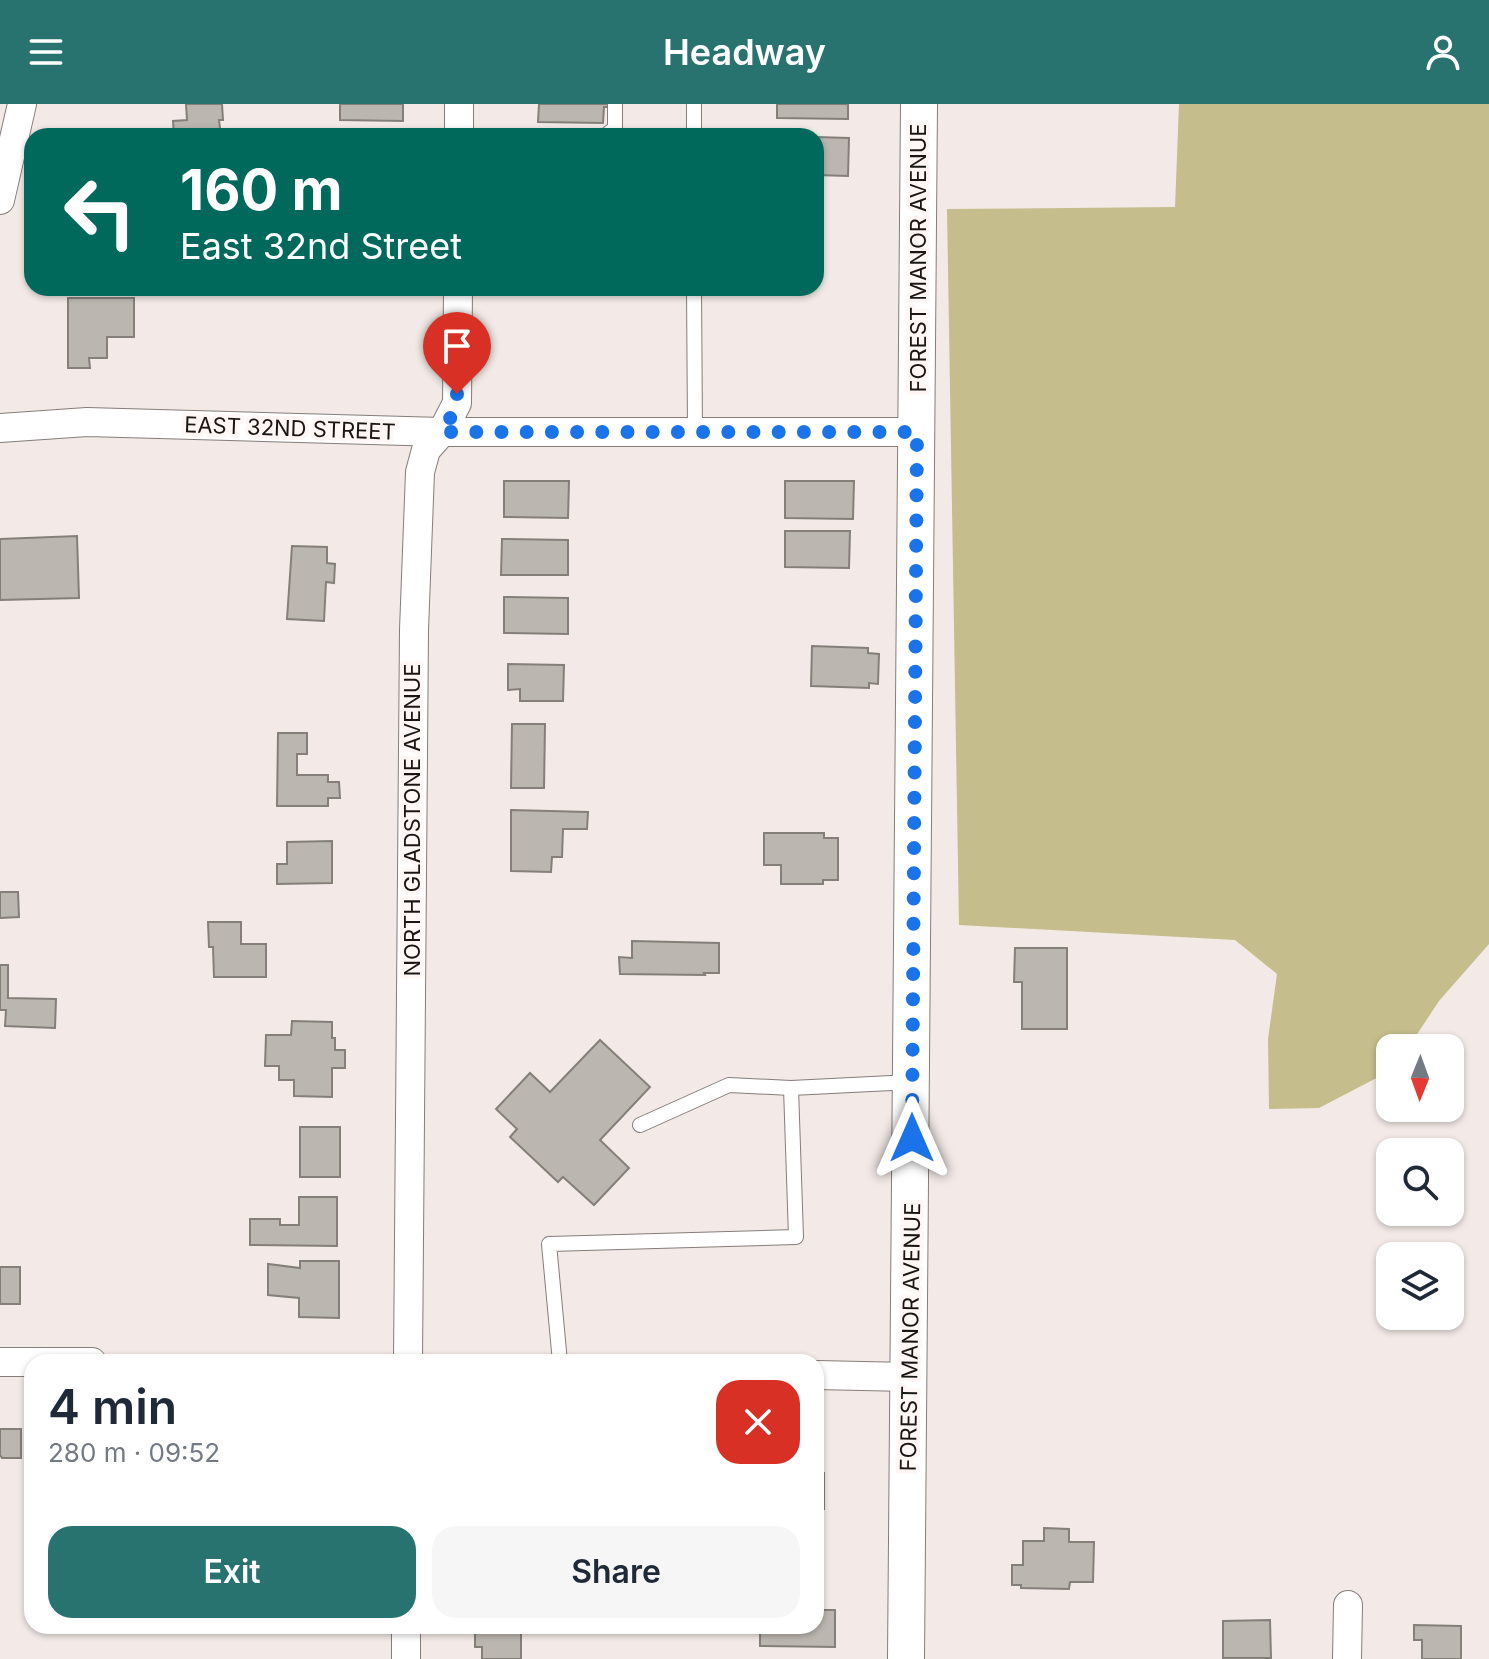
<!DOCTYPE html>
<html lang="en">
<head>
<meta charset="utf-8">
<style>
	body { margin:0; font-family:Inter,sans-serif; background:#f6f6f7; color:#1f2937; height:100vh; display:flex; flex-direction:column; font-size:30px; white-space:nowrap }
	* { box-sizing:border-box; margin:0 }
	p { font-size:26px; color:#747a83 }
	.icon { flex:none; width:44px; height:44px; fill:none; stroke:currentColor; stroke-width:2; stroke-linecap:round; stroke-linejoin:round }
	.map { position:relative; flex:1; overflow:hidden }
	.panel { position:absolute; left:24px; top:1250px; width:800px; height:280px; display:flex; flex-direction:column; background:#fff; border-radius:24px; box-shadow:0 2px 6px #0004 }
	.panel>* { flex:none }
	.hud { position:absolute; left:24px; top:24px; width:800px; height:168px; border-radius:24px; box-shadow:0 2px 6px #0004; background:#00695c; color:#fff; overflow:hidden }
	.needle { width:52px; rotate:181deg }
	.buttons { position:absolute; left:1376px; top:930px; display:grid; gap:16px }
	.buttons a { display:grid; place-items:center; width:88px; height:88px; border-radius:16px; background:#fff; box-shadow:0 2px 6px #0004; font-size:40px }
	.pin { position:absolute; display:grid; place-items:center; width:68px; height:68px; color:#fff; margin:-82px -34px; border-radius:50% 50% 50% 0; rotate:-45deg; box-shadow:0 0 8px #0007 }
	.pin .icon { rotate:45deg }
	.me { position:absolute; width:88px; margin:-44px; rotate:0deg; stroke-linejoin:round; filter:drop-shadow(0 0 6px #0008) }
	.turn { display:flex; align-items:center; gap:28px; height:168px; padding:0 24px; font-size:36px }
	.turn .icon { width:104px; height:104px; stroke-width:2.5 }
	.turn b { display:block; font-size:56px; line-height:68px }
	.round { display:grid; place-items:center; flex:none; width:84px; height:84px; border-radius:24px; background:#f6f6f7 }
	.overview { display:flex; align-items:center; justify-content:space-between; height:136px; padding:0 24px }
	h1 { font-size:48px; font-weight:600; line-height:60px }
	.primary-button { display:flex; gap:16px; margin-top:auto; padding:16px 24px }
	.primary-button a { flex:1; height:92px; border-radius:24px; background:#28726f; color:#fff; font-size:32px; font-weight:600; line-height:92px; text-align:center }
	.primary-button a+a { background:#f6f6f7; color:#1f2937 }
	header { display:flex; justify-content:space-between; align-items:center; height:104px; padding:0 24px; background:#28726f; color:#fff; font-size:36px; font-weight:600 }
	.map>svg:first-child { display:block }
	.green { fill:#c5bd8b }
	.building { fill:#bcb6b0; stroke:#847f79; stroke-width:2 }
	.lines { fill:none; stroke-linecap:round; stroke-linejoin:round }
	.service-casing { stroke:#857d7a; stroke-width:16 }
	.minor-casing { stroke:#857d7a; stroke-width:30 }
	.tertiary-casing { stroke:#857d7a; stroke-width:38 }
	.service { stroke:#fff; stroke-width:14 }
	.minor { stroke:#fff; stroke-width:28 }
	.tertiary { stroke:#fff; stroke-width:36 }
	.route { stroke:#1a73e8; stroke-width:14; stroke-dasharray:0 25.2 }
	.labels { text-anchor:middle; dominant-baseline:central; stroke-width:8; stroke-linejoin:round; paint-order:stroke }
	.street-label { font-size:22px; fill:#191614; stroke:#fff7f5 }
</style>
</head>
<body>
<header><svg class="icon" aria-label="menu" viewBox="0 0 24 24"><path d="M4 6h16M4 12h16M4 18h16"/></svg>Headway<svg class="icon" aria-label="person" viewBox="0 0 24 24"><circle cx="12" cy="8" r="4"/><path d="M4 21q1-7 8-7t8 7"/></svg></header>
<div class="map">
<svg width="1489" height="1555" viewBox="0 0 1489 1555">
	<rect width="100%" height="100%" fill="#f3eae7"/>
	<polygon class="green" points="1179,0 1489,0 1489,840 1439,897 1408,944 1390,944 1390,967 1319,1004 1269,1005 1268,935 1277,870 1235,836 959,821 947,105 1175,103"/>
	<g class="building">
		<polygon points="186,0 222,0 223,16 219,16 221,32 174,32 173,17 187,16"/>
		<polygon points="340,0 403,0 403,17 340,16"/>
		<polygon points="539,0 609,0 609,3 604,3 603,19 538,18"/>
		<polygon points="777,0 848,0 848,15 777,14"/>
		<polygon points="816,33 849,34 848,72 816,71"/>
		<rect x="816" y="82" width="6" height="41"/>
		<polygon points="68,194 134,194 134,233 107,233 107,254 89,254 90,264 68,264"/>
		<polygon points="504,377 569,377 568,414 504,413"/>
		<polygon points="785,377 854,377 853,415 785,414"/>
		<polygon points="785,427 850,427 849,464 785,463"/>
		<polygon points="77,432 79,494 0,496 0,435"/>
		<polygon points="502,435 568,436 568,471 501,471"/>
		<polygon points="292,442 327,443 327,459 335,460 334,479 326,478 324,517 287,515"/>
		<polygon points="504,493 568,494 568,530 504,529"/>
		<polygon points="812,542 868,544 868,549 879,550 878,580 869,579 869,584 811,582"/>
		<polygon points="508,560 564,561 563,597 520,597 520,585 508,586"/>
		<polygon points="512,620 545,620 544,684 511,684"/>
		<polygon points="278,629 307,629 307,650 297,650 297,671 328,671 328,678 339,678 340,694 328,694 328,702 277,702"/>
		<polygon points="511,706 588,708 587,725 563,725 562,753 552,753 551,768 511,767"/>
		<polygon points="764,729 824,729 824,734 838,734 838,776 823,776 823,780 781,780 781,761 764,761"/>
		<polygon points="332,737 332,779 277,780 277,760 287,760 287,738"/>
		<polygon points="0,788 18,788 19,813 0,814"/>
		<polygon points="208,818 241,818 241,840 266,840 266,873 214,873 213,843 209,843"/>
		<polygon points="632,837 719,839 719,869 704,869 705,871 620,870 619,853 632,854"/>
		<polygon points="1015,844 1067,844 1067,925 1022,925 1022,878 1014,878"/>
		<polygon points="0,861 8,861 8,894 56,895 55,924 5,922 6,906 0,906"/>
		<polygon points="292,917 332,918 332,934 335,934 335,946 345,946 345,964 332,964 332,993 294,992 294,976 279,976 279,962 265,962 266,931 291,931"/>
		<polygon points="600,936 650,983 600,1036 629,1064 594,1101 563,1073 558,1078 510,1033 517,1025 496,1005 530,969 550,988"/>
		<rect x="300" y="1023" width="40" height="50"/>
		<polygon points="299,1093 337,1093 337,1142 250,1141 250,1115 280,1115 280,1121 299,1121"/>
		<polygon points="300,1157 339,1157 339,1214 299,1213 299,1194 268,1191 268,1160 300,1164"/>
		<rect x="0" y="1163" width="20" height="37"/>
		<rect x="816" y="1311" width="5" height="37"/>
		<polygon points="0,1325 21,1325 21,1354 2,1354 0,1351"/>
		<rect x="816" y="1369" width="8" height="36"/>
		<polygon points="1044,1424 1069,1425 1069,1438 1094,1438 1093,1478 1070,1478 1069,1485 1021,1484 1021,1481 1012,1481 1012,1461 1023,1461 1023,1437 1044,1437"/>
		<polygon points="816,1506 835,1506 835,1543 760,1542 760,1524 750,1524 816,1522"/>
		<polygon points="1270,1516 1271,1554 1223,1554 1223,1517"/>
		<polygon points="1414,1521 1461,1522 1461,1555 1422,1555 1422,1536 1414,1536"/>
		<polygon points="483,1522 521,1522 521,1555 482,1555 482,1543 475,1543 475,1524"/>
	</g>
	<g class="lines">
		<defs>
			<g id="service">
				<polyline points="694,0 694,32"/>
				<polyline points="605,32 615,24 615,0"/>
				<polyline points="694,184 695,328"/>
				<polyline points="640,1021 729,981 791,984"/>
				<polyline points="560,1258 549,1140 796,1133 791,984 912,978"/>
			</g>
			<g id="minor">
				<polyline points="459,32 459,0"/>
				<polyline points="0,96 22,0"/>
				<polyline points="0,324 87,318 442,328 917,328"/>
				<polyline points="0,1258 92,1258"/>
				<polyline points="408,1258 414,526 420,368 426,346 442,328 457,299 458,184"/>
				<polyline points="816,1271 909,1273"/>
				<polyline points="406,1555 406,1522"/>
				<polyline points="1347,1555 1348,1501"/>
			</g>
			<polyline id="tertiary" points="906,1555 919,0"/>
		</defs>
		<use href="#service" class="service-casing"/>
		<use href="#minor" class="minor-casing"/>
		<use href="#tertiary" class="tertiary-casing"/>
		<use href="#service" class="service"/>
		<use href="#minor" class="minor"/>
		<use href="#tertiary" class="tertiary"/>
	</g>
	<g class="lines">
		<polyline class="route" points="457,290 452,311 442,328 917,328 912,1034"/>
	</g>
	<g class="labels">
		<g class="street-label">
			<text transform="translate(918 154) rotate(-90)">FOREST MANOR AVENUE</text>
			<text transform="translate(290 324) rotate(2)">EAST 32ND STREET</text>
			<text transform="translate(412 716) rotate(-90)">NORTH GLADSTONE AVENUE</text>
			<text transform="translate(910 1233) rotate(-89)">FOREST MANOR AVENUE</text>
		</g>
	</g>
</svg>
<div class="buttons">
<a><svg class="needle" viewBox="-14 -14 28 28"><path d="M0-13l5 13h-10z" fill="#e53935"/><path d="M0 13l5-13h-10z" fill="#747a83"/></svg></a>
<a><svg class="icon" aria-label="search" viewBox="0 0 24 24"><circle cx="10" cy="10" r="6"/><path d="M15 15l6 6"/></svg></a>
<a><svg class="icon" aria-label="layers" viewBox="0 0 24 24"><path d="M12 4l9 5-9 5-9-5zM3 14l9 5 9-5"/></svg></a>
</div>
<div class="pin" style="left:457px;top:290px;background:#d93025"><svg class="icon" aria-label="arrive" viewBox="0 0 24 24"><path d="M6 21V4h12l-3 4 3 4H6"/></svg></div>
<svg class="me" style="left:912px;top:1034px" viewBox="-20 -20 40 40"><path d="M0-17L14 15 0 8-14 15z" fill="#1a73e8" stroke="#fff" stroke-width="4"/></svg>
<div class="hud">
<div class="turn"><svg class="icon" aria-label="left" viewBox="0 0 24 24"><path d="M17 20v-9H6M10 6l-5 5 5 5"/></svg><div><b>160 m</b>East 32nd Street</div></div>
</div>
<section class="panel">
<div class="overview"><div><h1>4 min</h1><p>280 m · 09:52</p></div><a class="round" style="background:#d93025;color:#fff"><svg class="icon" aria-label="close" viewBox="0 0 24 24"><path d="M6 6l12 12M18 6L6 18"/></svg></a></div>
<div class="primary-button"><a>Exit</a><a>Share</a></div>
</section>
</div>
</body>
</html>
